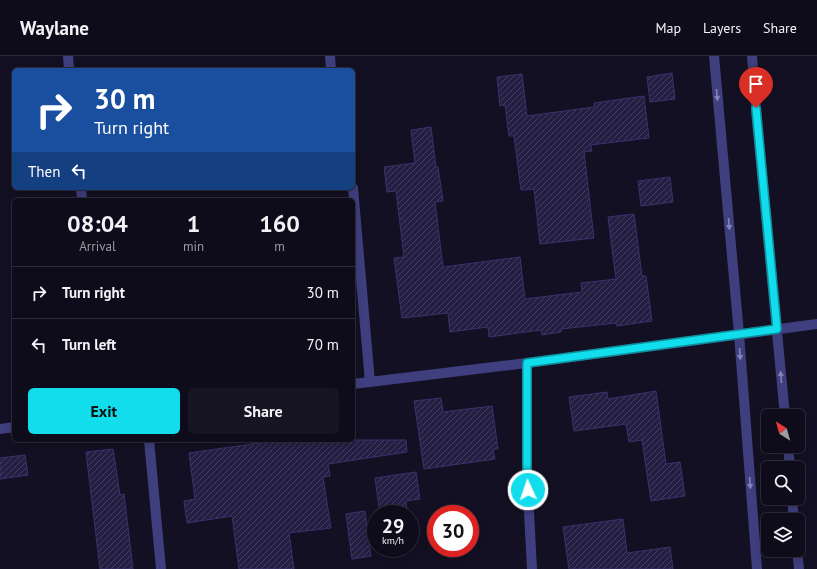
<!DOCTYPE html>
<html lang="en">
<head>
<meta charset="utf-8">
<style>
	body { margin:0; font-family:"PT Sans",sans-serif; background:#171523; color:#f1f3f6; height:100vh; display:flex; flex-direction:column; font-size:15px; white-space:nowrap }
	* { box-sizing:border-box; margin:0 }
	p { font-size:13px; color:#9b9ba2 }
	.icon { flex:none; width:22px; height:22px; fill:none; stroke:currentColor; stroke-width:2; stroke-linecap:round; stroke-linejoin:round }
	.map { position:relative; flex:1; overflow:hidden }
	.panel { position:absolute; left:12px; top:142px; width:343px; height:244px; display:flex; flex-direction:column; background:#0e0c1a; border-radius:6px; box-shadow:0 2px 10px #0003,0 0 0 1px #2e2c39 }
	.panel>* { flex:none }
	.banner { position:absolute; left:12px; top:12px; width:343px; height:122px; border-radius:6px; box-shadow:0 2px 10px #0003,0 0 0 1px #2e2c39; background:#1a4fa0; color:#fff; overflow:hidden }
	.needle { width:26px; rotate:323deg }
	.fabs { position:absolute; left:761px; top:353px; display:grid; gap:8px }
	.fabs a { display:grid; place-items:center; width:44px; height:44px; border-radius:6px; background:#0e0c1a; box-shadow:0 2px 10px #0003,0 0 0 1px #2e2c39; font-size:20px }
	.speed { position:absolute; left:367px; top:449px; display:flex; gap:8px; font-size:20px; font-weight:700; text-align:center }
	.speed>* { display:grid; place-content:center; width:52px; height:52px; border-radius:50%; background:#0e0c1a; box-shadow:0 2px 10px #0003,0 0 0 1px #2e2c39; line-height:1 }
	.speed small { font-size:10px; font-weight:400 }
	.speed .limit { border:6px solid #d22; background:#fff; color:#111 }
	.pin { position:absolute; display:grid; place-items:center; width:34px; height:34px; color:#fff; margin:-41px -17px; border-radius:50% 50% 50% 0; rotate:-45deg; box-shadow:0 0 4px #0007 }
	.pin .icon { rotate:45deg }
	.me { position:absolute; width:44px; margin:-22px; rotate:357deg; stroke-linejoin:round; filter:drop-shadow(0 0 3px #0008) }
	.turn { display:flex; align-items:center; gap:14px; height:84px; padding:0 16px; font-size:18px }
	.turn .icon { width:52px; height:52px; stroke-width:2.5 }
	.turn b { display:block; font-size:28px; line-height:34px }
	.then { display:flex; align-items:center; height:38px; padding:0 16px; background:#0003; gap:8px; font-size:15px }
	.eta { display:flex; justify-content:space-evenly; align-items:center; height:68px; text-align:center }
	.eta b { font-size:24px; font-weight:600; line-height:28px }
	.cta { display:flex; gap:8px; margin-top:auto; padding:8px 16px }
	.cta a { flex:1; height:46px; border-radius:6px; background:#12ddec; color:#111; font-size:16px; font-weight:600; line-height:46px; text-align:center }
	.cta a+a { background:#171523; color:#f1f3f6 }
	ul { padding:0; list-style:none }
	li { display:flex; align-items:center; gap:12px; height:52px; padding:0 16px; border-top:1px solid #2e2c39 }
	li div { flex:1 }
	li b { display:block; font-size:15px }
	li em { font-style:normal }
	header { display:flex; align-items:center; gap:24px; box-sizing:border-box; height:56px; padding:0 20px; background:#0e0c1a; border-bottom:1px solid #2e2c39 }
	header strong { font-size:19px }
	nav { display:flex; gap:22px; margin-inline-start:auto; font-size:14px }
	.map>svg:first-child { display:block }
	.building { fill:url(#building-hatch); stroke:#3b316d }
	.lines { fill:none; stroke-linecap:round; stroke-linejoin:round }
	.minor { stroke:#3f3f7f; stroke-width:10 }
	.oneway { fill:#8483b7 }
	.route-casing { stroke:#0c9099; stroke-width:10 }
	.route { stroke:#12ddec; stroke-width:7 }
</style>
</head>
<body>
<header>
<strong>Waylane</strong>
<nav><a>Map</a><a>Layers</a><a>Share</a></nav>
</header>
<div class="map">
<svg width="817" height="513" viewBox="0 0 817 513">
	<defs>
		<pattern id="building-hatch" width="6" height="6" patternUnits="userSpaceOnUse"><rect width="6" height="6" fill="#241e43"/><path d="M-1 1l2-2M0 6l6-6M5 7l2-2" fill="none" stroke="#433e5f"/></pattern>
	</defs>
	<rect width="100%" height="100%" fill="#131023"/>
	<g class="building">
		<polygon points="672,17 675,43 650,46 647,21"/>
		<polygon points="522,18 527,60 594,51 594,47 644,40 649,82 591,89 592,95 584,96 594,182 540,188 534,133 521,134 514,80 509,80 505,49 500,50 497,21"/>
		<polygon points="431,71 436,111 438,111 443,145 435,146 443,211 520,201 525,243 582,236 581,227 616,223 608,161 634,158 642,220 646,220 652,265 617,270 616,267 561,273 561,276 542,279 541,274 489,281 488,271 450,276 448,257 402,262 394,202 404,201 396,135 387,136 384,111 415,107 411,74"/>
		<polygon points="670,121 673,146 641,150 638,125"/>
		<polygon points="656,335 666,408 680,406 685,440 651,445 642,384 629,386 626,368 574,375 569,341 607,336 608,343"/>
		<polygon points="441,342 443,356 492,350 498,393 493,393 495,403 424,413 414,345"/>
		<polygon points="280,384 406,384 407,396 328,408 330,420 323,421 331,472 289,477 294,513 239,513 232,460 187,467 184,445 195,443 189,397"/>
		<polygon points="113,393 120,439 124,438 133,513 100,513 86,396"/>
		<polygon points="25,399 28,419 0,423 0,402"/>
		<polygon points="416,416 420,443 406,445 407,458 380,458 375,422"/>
		<polygon points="365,455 371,500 352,503 346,458"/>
		<polygon points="623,463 627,497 670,491 673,513 569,513 563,471"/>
	</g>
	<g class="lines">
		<g class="minor">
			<polyline points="68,0 69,14"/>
			<polyline points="330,0 331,14"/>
			<polyline points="714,0 739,278 757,513"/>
			<polyline points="752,0 757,65 785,360"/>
			<polyline points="81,132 82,144"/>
			<polyline points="353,132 370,326"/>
			<polyline points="527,307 527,418 532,513"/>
			<polyline points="353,328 527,307 817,268"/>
			<polyline points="0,373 14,371"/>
			<polyline points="149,384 161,513"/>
			<polyline points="788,390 790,412"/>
			<polyline points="792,442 794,464"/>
			<polyline points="797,494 799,513"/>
		</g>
	</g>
	<defs><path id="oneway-solid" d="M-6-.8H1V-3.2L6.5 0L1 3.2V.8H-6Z"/></defs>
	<g class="oneway">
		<use href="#oneway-solid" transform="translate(717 39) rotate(85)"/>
		<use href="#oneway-solid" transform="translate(729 168) rotate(85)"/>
		<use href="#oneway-solid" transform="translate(740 298) rotate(86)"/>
		<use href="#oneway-solid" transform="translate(781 321) rotate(-95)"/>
		<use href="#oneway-solid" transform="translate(750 427) rotate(86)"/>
	</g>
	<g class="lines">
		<defs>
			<polyline id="route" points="528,434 527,418 527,307 777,273 756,52"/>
		</defs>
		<use href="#route" class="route-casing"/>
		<use href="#route" class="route"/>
	</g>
</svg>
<div class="fabs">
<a><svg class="needle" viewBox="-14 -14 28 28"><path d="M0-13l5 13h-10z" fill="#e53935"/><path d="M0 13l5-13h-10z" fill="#9b9ba2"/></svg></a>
<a><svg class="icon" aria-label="search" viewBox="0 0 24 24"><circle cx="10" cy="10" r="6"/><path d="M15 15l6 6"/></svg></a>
<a><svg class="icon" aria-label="layers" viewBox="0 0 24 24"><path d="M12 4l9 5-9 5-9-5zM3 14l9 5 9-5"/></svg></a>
</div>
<div class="speed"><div>29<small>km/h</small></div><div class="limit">30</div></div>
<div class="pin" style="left:756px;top:52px;background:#d93025"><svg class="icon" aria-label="arrive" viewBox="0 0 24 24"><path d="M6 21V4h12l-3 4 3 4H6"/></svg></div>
<svg class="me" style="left:528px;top:434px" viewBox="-20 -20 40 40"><circle r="17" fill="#12ddec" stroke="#fff" stroke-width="3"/><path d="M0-11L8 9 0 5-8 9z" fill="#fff"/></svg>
<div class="banner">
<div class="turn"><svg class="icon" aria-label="right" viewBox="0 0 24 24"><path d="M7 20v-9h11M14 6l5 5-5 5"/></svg><div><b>30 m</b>Turn right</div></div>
<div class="then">Then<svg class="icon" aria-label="left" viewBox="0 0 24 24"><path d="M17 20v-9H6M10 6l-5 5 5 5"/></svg></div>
</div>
<section class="panel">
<div class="eta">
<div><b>08:04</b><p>Arrival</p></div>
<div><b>1</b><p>min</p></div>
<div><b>160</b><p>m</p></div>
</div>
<ul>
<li><svg class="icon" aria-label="right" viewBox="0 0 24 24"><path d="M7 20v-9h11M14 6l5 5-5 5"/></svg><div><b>Turn right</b></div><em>30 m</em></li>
<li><svg class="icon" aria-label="left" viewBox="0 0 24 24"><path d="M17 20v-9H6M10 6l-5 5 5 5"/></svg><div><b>Turn left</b></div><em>70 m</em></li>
</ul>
<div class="cta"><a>Exit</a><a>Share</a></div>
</section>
</div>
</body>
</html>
